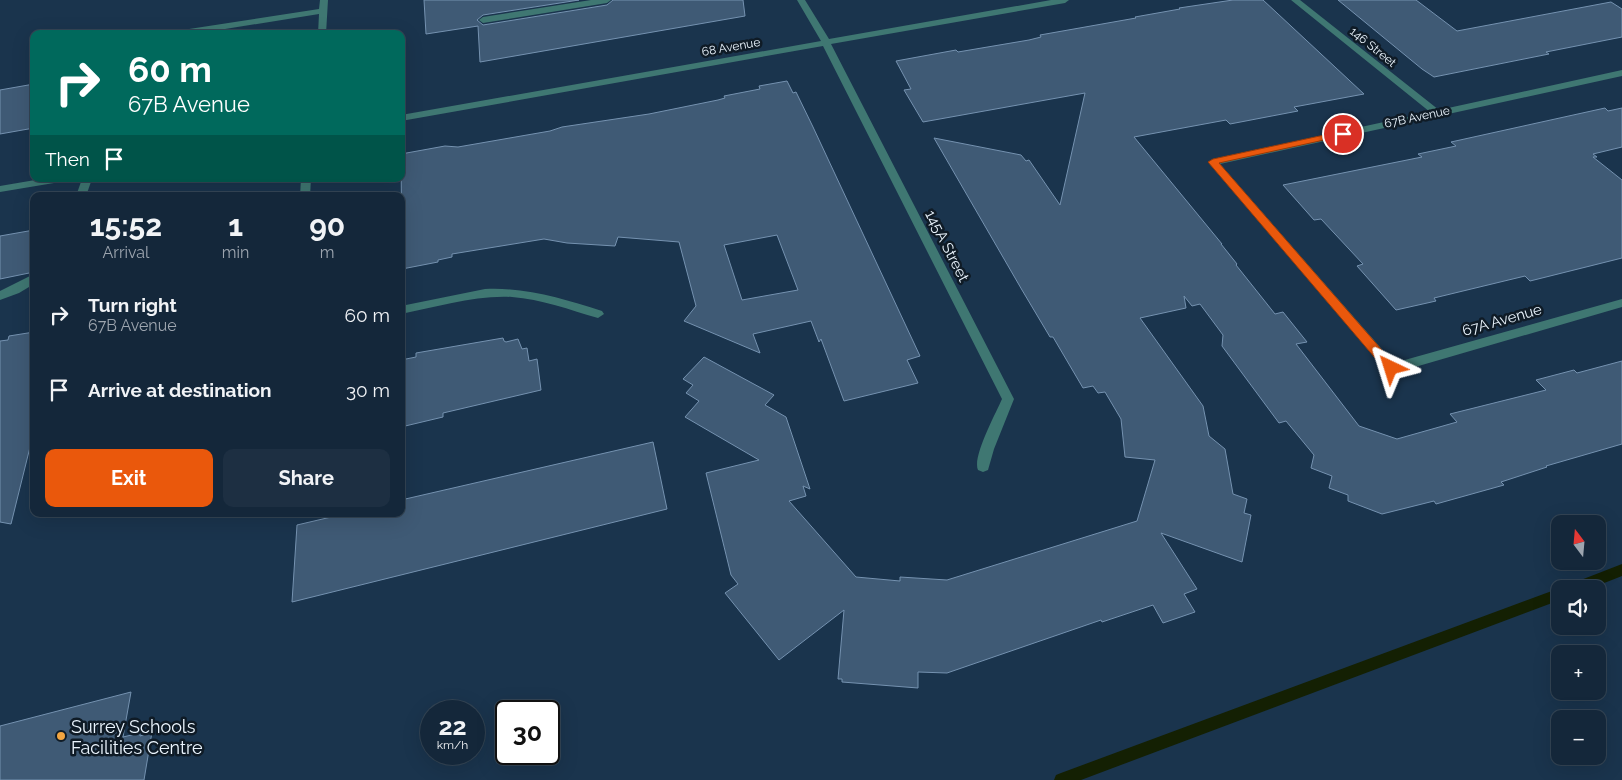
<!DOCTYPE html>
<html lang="en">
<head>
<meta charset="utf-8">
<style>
	body { margin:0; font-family:Raleway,sans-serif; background:#1d2f42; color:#f1f3f6; height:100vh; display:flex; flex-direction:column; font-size:19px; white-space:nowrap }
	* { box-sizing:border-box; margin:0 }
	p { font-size:16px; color:#9da5af }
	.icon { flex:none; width:28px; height:28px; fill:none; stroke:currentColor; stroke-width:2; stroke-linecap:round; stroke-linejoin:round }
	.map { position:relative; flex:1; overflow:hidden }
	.panel { position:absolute; left:30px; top:192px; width:375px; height:325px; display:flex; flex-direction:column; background:#14273a; border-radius:10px; box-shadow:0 5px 20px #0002,0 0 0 1px #334454 }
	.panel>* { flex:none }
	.guide { position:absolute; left:30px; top:30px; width:375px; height:152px; border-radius:10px; box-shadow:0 5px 20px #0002,0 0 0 1px #334454; background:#00695c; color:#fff; overflow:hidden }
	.needle { width:32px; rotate:344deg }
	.fabs { position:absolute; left:1551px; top:515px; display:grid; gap:10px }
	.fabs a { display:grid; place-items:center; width:55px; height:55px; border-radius:10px; background:#14273a; box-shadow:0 5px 20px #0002,0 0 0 1px #334454; font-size:25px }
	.speed { position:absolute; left:420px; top:700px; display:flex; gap:10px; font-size:25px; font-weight:700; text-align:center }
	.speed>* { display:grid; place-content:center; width:65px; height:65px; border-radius:50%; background:#14273a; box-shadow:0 5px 20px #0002,0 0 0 1px #334454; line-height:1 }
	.speed small { font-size:12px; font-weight:400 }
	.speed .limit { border:2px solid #111; border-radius:8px; background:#fff; color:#111 }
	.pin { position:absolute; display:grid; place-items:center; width:42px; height:42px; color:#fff; margin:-21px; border:2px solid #fff; border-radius:50%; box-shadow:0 1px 5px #0007 }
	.me { position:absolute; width:55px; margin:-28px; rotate:319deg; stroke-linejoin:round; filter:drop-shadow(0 0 4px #0008) }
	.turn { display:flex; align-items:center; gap:18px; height:105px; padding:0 15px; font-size:22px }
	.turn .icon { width:65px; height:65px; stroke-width:2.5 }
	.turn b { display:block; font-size:35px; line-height:42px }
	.then { display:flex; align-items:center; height:48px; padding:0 15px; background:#0003; gap:10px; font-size:19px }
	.eta { display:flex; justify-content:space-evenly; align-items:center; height:85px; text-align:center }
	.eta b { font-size:30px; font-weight:700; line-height:35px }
	.action { display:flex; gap:10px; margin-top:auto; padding:10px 15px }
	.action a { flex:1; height:58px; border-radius:10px; background:#ea580c; color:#fff; font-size:20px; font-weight:700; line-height:58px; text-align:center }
	.action a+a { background:#1d2f42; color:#f1f3f6 }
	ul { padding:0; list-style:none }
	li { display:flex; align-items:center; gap:15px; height:75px; padding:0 15px }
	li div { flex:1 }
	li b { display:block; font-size:19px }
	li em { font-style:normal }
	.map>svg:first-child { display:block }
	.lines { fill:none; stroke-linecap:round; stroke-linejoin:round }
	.stream { fill:#142003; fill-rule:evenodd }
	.building { fill:#3f5a75; stroke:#7592b0; fill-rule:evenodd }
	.minor { fill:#3f7772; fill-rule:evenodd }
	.route { fill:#ea580c; stroke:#983908 }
	.poi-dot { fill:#f2a541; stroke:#0f1b26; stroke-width:2 }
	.labels { text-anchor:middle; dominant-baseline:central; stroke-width:5; stroke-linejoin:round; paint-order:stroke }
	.far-street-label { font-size:12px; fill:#ebf5fe; stroke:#0f1b26 }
	.street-label { font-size:15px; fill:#ebf5fe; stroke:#0f1b26 }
	.near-poi-label { font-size:18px; fill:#ebf5fe; stroke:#0f1b26; text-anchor:start }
</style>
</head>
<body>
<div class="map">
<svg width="1622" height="780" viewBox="0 0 1622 780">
	<rect width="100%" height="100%" fill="#1a344d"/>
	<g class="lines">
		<g class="stream">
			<polygon points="1622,564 1622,576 1589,589 1567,589 1568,585"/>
			<polygon points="1560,588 1562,589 1560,589 1560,600 1081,780 1054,780 1056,775 1061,773"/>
		</g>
	</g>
	<g class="building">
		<polygon points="424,0 579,0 483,15 477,20 483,25 607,5 613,0 743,0 745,16 480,62 478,26 426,34"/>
		<polygon points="1233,0 1263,0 1364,94 1294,107 1298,111 1230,124 1226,120 1134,137 1222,244 1221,244 1237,264 1236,265 1275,314 1283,312 1307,342 1296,344 1359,426 1397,439 1457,422 1450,414 1546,390 1536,380 1574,370 1577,373 1622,361 1622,444 1546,466 1547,467 1501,482 1504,485 1436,504 1434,501 1382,514 1348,501 1348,495 1329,488 1332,476 1311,468 1314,455 1286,421 1279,423 1222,346 1223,335 1200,304 1192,306 1184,296 1186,308 1140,318 1203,406 1209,436 1225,449 1233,494 1247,499 1244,513 1251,515 1242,562 1161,533 1197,589 1184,594 1195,612 1163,623 1153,605 1102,622 1101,620 947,673 918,672 918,688 842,682 842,679 838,679 844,610 779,660 725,593 738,584 731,575 706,473 759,460 685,417 699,401 686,393 693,385 683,379 704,357 774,395 765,405 786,417 810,489 803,486 806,496 789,501 856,577 900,581 900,577 947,580 1137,521 1155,460 1125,457 1121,419 1105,392 1098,393 1093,386 1083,388 1053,337 1050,337 1022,290 934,138 1021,155 1026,161 1029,160 1060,205 1085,93 923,122 904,90 911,89 896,61 956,50 958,52 1029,40 1041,37 1040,35 1136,18 1135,17 1180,9 1179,8"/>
		<polygon points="1338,0 1416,0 1457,31 1611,2 1622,9 1622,37 1546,52 1549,54 1434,77 1422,69"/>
		<path d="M787 81 793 93 796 92 813 127 920 356 907 360 918 383 844 401 821 339 819 342 811 321 753 334 760 353 684 321 696 306 679 242 618 237 615 246 567 243 544 239 452 254V257L438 260V262L402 269 401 154 445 146 458 147 550 131 562 127 649 114 718 100 725 98 724 96 760 89 759 86ZM777 235 798 290 742 300 724 245Z"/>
		<polygon points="34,84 34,128 0,134 0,90"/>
		<polygon points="1605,108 1608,111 1622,108 1622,147 1593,154 1597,157 1593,157 1622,180 1622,258 1530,281 1525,276 1434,298 1436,301 1396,310 1357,266 1363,264 1321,219 1314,220 1283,185 1422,157 1418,154 1456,146 1451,142"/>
		<polygon points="34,230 34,272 0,279 0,236"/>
		<polygon points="34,332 34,431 11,524 0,522 0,341 8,340 9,336"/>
		<polygon points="503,338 504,341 506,342 518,339 522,349 527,348 529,361 537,359 541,390 443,413 443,417 401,427 401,360 416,357 416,353"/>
		<polygon points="653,442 667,509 292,602 297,525 344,514 401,514 401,500"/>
		<polygon points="131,692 123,737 140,733 140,736 152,732 144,780 0,780 0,726"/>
	</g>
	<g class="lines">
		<g class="minor">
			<polygon points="320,0 328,0 326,34 318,34 319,14 194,34 172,34 176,31 319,9"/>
			<polygon points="591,0 611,0 607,3 483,23 479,20 483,17"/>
			<path d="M797 0H805L829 39 1051 0H1069L1065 3 831 44 1014 399 994 449 988 470 983 472 978 470C972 457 996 413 1002 399L823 46 401 121V115L821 41Z"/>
			<polygon points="1291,0 1300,0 1439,110 1622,70 1622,76 1220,164 1394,363 1622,299 1622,307 1391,374 1387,372 1208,162 1213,159 1430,112"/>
			<polygon points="41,179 65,179 60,182 0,192 0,186"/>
			<polygon points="82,179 92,179 86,196 76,196"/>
			<polygon points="301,179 311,179 310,196 300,196"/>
			<polygon points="34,274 34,284 19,293 0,300 0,291"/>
			<path d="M485 289C526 287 564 299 602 311L604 314 598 318C570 310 541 299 512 297 475 295 437 307 401 314V306Z"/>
		</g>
	</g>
	<polygon class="route" points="1343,131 1348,134 1347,135 1219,163 1395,365 1397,368 1391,373 1387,372 1208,162 1213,159"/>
	<circle class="poi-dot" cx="61" cy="736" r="5"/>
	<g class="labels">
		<g class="far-street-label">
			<text transform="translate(731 47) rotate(-10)">68 Avenue</text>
			<text transform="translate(1373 47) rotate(39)">146 Street</text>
			<text transform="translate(1417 117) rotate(-12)">67B Avenue</text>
		</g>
		<g class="street-label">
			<text transform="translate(947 246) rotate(63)">145A Street</text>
			<text transform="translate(1502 320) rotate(-16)">67A Avenue</text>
		</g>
		<g class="near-poi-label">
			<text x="71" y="726">Surrey Schools<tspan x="71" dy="21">Facilities Centre</tspan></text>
		</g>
	</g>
</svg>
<div class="fabs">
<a><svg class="needle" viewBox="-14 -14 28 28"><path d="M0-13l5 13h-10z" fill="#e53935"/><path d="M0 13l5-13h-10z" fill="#9da5af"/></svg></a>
<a><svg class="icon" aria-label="sound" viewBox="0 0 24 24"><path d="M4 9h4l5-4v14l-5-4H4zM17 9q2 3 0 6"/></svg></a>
<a>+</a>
<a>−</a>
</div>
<div class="speed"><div>22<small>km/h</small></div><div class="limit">30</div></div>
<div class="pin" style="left:1343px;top:134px;background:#d93025"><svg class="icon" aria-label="arrive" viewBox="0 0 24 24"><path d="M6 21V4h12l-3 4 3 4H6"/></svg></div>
<svg class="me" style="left:1391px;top:368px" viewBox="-20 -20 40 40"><path d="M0-17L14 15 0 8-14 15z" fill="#ea580c" stroke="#fff" stroke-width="4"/></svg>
<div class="guide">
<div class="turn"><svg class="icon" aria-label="right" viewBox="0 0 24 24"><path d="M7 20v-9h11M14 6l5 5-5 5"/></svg><div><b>60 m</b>67B Avenue</div></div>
<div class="then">Then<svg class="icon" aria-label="arrive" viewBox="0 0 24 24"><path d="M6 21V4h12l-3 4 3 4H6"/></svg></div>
</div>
<section class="panel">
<div class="eta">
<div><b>15:52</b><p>Arrival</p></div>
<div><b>1</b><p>min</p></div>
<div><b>90</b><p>m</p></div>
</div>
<ul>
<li><svg class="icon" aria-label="right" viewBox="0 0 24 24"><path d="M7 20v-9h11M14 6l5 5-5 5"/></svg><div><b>Turn right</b><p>67B Avenue</p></div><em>60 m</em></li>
<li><svg class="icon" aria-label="arrive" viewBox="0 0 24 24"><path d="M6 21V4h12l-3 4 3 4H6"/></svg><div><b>Arrive at destination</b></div><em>30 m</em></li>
</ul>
<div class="action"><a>Exit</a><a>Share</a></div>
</section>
</div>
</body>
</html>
